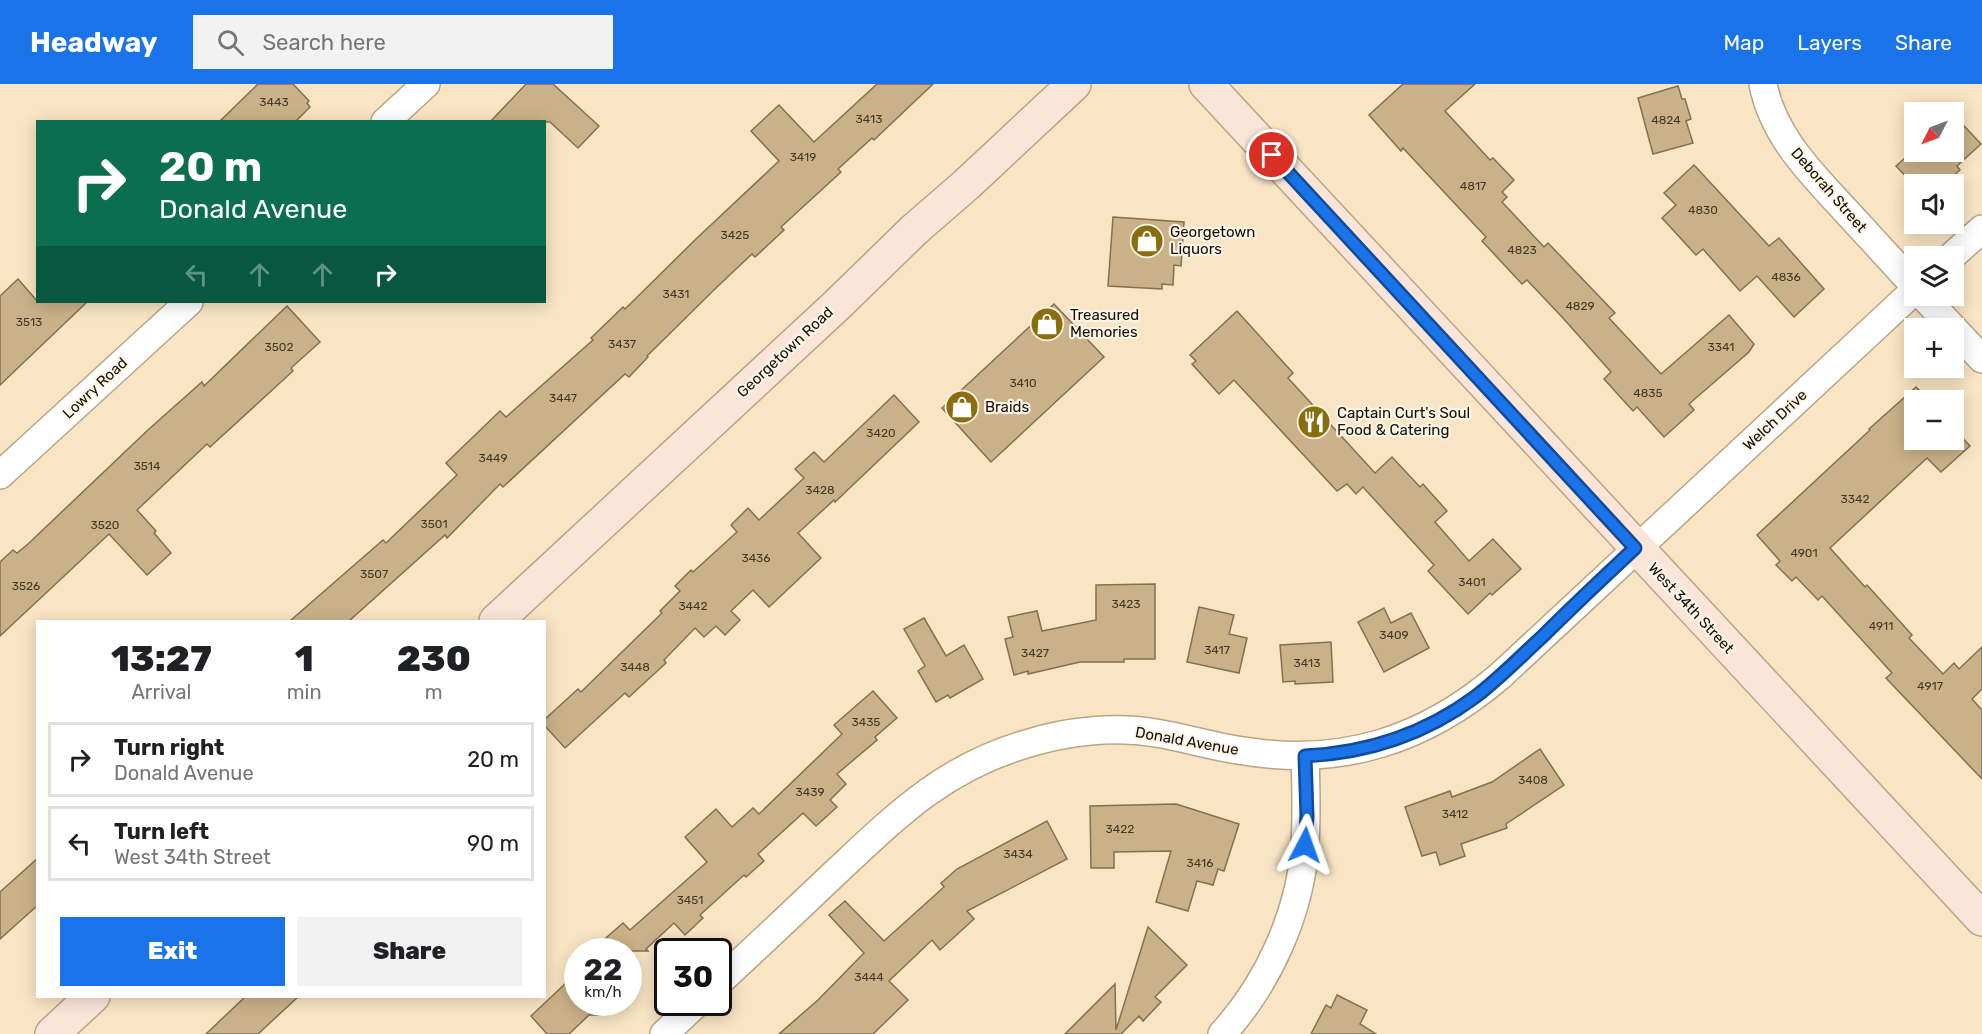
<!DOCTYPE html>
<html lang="en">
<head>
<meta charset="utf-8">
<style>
	body { margin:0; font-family:Rubik,sans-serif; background:#f2f2f2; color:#202124; height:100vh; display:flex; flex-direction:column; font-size:22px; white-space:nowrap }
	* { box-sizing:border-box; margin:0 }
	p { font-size:20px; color:#757577 }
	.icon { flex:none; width:33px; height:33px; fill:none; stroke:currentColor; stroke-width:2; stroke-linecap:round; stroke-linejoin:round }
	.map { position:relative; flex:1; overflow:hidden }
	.drawer { position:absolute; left:36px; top:536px; width:510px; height:378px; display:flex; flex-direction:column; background:#fff; border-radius:0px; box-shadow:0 3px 15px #0003 }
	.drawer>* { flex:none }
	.banner { position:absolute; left:36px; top:36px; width:510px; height:183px; border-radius:0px; box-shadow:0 3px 15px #0003; background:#0b6e4f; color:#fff; overflow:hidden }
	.needle { width:39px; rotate:228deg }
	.controls { position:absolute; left:1904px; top:18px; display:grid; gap:12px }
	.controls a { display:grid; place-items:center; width:60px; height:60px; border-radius:0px; background:#fff; box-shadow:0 3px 15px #0003; font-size:30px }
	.speed { position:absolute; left:564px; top:854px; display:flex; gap:12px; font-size:30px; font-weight:700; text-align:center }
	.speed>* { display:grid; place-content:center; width:78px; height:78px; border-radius:50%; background:#fff; box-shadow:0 3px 15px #0003; line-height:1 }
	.speed small { font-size:15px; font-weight:400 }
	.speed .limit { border:3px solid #111; border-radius:9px; background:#fff; color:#111 }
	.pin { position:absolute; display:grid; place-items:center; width:51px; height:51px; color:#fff; margin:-26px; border:3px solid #fff; border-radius:50%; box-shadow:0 2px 6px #0007 }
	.me { position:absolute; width:66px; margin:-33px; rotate:4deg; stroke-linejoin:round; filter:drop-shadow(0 0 4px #0008) }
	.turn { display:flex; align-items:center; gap:21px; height:126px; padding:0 24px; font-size:27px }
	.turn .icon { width:78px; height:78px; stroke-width:2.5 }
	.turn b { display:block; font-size:42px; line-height:51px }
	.lanes { display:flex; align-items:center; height:57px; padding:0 24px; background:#0003; justify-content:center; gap:30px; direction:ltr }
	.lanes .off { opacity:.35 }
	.eta { display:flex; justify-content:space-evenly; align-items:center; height:102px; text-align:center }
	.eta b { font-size:36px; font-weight:800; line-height:42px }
	.action { display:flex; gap:12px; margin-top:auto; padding:12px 24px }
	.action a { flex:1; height:69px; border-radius:0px; background:#1a73e8; color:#fff; font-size:24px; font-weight:800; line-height:69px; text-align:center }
	.action a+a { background:#f2f2f2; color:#202124 }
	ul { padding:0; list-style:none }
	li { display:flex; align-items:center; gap:18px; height:75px; margin:0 12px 9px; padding:0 12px; border:3px solid #e0e0e0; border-radius:0px }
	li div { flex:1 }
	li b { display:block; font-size:22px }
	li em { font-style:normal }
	header { display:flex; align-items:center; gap:36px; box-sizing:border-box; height:84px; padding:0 30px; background:#1a73e8; color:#fff }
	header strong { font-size:28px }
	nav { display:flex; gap:33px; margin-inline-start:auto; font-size:21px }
	.search { width:420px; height:54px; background:#f2f2f2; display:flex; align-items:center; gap:15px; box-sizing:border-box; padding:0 21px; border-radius:0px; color:#757577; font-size:22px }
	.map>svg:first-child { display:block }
	.building { fill:#cbb188; stroke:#827053; stroke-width:1.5 }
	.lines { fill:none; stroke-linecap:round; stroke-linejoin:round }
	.street-casing { stroke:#b8a586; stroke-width:30 }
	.secondary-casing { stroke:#b8a586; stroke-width:36 }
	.street { stroke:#fff; stroke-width:27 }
	.secondary { stroke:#fbe5d9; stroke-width:33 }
	.route-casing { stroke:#114b97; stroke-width:15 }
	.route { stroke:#1a73e8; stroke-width:10 }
	.labels { text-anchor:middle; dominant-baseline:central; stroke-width:4.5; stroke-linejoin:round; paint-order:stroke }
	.number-label { font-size:12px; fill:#423825 }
	.street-label { font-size:15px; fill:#150f04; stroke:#fcf4e7 }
	.poi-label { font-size:15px; fill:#150f04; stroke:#fcf4e7; text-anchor:start }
</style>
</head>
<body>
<header>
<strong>Headway</strong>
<div class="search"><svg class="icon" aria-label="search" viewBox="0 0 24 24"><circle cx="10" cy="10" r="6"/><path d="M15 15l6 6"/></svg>Search here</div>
<nav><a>Map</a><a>Layers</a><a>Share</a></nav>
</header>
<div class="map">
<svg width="1982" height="950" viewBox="0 0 1982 950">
	<rect width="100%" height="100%" fill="#f9e5c4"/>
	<g class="building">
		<polygon points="258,0 293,0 309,17 307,19 310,23 295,38 219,38"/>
		<polygon points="526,0 553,0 599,42 578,64 550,38 490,38"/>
		<polygon points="877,0 933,0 874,56 872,54 838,85 841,88 781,143 784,146 755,173 752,170 716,204 647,272 648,273 629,293 625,290 503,403 500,400 447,454 445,451 349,537 290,537 383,456 386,459 457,391 446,379 500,327 506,333 593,256 591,254 623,223 625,225 696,155 779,77 751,47 779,21 814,58"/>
		<polygon points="1403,0 1475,0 1445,27 1490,76 1493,74 1514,96 1502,108 1507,113 1502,118 1544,163 1548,159 1615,229 1609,234 1661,290 1729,231 1754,260 1749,268 1689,320 1694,326 1664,353 1637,323 1633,327 1604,295 1611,288 1562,233 1527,196 1522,200 1482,157 1486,153 1403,64 1401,67 1369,31"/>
		<polygon points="1678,2 1682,15 1685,15 1691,35 1686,37 1693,59 1653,70 1638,14"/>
		<polygon points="1953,30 1981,60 1957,82 1960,86 1944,100 1913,100 1896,82 1914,66 1914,68 1953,68"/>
		<polygon points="1694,81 1769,162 1779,154 1824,205 1794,233 1757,192 1740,207 1703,165 1696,171 1662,134 1676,121 1664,109"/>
		<polygon points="1113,133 1184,138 1181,182 1174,181 1173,201 1162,200 1162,205 1108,202"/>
		<polygon points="18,195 38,218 87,218 0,301 0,212"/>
		<polygon points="1054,220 1104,273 991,378 942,324"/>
		<polygon points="287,222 320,258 291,284 293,287 210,363 207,360 137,426 156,447 154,449 171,469 147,491 109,450 0,552 0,478 13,466 17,469 28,460 149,345 202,298 204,302"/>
		<polygon points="1237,227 1293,289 1288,294 1375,389 1392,373 1420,403 1423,400 1447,427 1435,438 1469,477 1493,455 1521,485 1492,511 1490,509 1468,530 1428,487 1434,481 1363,403 1356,410 1347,400 1337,407 1234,296 1219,310 1192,280 1196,277 1190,271"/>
		<polygon points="1916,303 1929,316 1914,316 1914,356 1953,356 1953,344 1970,362 1941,388 1927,374 1830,464 1865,503 1867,501 1912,551 1909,554 1943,590 1954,579 1959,585 1982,563 1982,605 1972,615 1982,626 1982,695 1886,594 1892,589 1822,512 1818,516 1796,493 1792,497 1776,481 1780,477 1757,451 1870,346 1869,345"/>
		<polygon points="894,311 919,338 835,418 834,416 798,449 821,474 769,523 753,506 731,527 740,536 725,551 716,542 704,553 695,544 664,576 666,579 629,613 625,609 565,664 544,641 544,636 578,605 581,608 662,529 660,527 680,507 675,502 691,486 693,488 737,448 731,441 748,424 759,436 804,394 795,385 814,368 824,378"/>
		<polygon points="1155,500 1155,575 1124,575 1124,578 1080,578 1028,590 1028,587 1014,591 1005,555 1013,553 1008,533 1037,527 1042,547 1096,536 1096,501"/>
		<polygon points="1199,523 1234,531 1229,550 1247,554 1239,589 1187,578"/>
		<polygon points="1384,524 1391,539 1411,529 1429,564 1384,588 1358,538"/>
		<polygon points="924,534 946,572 964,561 983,595 950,614 948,611 936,618 918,587 925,582 904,545"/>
		<polygon points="1331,558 1333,598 1295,600 1295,597 1283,598 1280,561"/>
		<polygon points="873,607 897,634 875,653 877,656 837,690 846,700 830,716 837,723 816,742 803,729 758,770 764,777 746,793 744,791 700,831 703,834 685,851 674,839 646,865 648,867 591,867 623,839 630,846 707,778 685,753 716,725 732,743 753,724 759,730 842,650 834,641"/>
		<polygon points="1540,665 1564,701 1506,740 1507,744 1461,760 1465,772 1440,781 1436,768 1422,772 1405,723 1450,707 1452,713 1492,698"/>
		<polygon points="1176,720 1239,740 1224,787 1218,785 1213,801 1197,797 1188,827 1156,818 1171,767 1114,768 1114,784 1091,784 1090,722"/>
		<polygon points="1047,737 1067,775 967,827 974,835 940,866 932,856 889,897 908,916 873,950 779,950 818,916 864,869 829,831 845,817 884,857 944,803 941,799 957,785"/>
		<polygon points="38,774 38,821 0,855 0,808"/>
		<polygon points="1148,843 1187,881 1155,913 1161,918 1143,937 1139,932 1121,950 1065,950 1115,900 1116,946"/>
		<polygon points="567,898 578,909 578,918 586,918 599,931 589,931 569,950 547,950 531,932"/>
		<polygon points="1337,911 1367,926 1360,940 1376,950 1311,950 1326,921 1331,924"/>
		<polygon points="246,912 299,912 258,950 206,950"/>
	</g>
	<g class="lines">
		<defs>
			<g id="street">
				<path d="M1763 0C1773 52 1811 89 1845 126 1868 151 1891 176 1914 201"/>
				<polyline points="385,38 426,0"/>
				<polyline points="1952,172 1982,145"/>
				<polyline points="1923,212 1982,275"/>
				<polyline points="0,391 189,218"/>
				<path d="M718 899C757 863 795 827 834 790 895 733 943 684 1026 660 1067 647 1114 642 1156 649 1186 654 1215 663 1244 667 1342 683 1425 656 1500 592L1914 207"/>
				<polyline points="664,950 698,918"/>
				<path d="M1222 950C1268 900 1301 828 1305 759 1307 730 1306 701 1305 672"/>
			</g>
			<g id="secondary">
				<polyline points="1206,0 1982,835"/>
				<polyline points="496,537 837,221 914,146 967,100 1074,0"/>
				<polyline points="52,950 93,912"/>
			</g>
		</defs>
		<use href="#street" class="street-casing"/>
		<use href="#secondary" class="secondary-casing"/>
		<use href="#street" class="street"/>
		<use href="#secondary" class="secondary"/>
	</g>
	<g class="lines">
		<defs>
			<path id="route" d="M1272 71 1635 464C1604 493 1573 522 1543 552 1521 572 1499 595 1475 613 1425 650 1367 669 1305 672L1307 732 1305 761"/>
		</defs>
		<use href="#route" class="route-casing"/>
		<use href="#route" class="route"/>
	</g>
	<defs>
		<symbol id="shop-disc" viewBox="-11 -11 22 22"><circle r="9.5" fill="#8a6e0e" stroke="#fcf4e7"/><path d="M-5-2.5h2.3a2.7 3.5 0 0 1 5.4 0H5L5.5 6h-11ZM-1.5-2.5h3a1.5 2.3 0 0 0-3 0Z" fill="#fff"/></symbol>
		<symbol id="restaurant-disc" viewBox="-11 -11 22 22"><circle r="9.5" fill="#8a6e0e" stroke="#fcf4e7"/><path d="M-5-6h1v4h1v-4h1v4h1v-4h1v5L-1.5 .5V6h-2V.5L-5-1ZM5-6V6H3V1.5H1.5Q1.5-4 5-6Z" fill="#fff"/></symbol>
	</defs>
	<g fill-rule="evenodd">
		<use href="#shop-disc" x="1128" y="138" width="38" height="38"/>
		<use href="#shop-disc" x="1028" y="221" width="38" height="38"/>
		<use href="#shop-disc" x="943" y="304" width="38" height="38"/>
		<use href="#restaurant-disc" x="1295" y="319" width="38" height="38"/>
	</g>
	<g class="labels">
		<g class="number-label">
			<text x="274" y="18">3443</text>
			<text x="869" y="35">3413</text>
			<text x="1666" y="36">4824</text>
			<text x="803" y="73">3419</text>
			<text x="1473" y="102">4817</text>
			<text x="1703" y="126">4830</text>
			<text x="735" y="151">3425</text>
			<text x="1522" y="166">4823</text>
			<text x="1786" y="193">4836</text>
			<text x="676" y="210">3431</text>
			<text x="1580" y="222">4829</text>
			<text x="29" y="238">3513</text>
			<text x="622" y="260">3437</text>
			<text x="279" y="263">3502</text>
			<text x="1721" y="263">3341</text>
			<text x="1023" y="299">3410</text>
			<text x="1648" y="309">4835</text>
			<text x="563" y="314">3447</text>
			<text x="881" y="349">3420</text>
			<text x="493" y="374">3449</text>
			<text x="147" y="382">3514</text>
			<text x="820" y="406">3428</text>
			<text x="1855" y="415">3342</text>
			<text x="434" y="440">3501</text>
			<text x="105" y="441">3520</text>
			<text x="1804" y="469">4901</text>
			<text x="756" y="474">3436</text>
			<text x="374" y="490">3507</text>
			<text x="1472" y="498">3401</text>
			<text x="26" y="502">3526</text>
			<text x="1126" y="520">3423</text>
			<text x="693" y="522">3442</text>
			<text x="1881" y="542">4911</text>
			<text x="1394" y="551">3409</text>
			<text x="1217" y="566">3417</text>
			<text x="1035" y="569">3427</text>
			<text x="1307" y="579">3413</text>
			<text x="635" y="583">3448</text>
			<text x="1930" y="602">4917</text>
			<text x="866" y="638">3435</text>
			<text x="1533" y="696">3408</text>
			<text x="810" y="708">3439</text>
			<text x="1455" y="730">3412</text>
			<text x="1120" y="745">3422</text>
			<text x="1018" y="770">3434</text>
			<text x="1200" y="779">3416</text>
			<text x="690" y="816">3451</text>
			<text x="869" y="893">3444</text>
		</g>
		<g class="street-label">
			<text transform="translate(1829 106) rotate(49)">Deborah Street</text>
			<text transform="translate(785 268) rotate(-43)">Georgetown Road</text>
			<text transform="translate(95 304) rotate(-43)">Lowry Road</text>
			<text transform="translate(1775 336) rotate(-43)">Welch Drive</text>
			<text transform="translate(1691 524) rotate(47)">West 34th Street</text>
			<text transform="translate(1187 657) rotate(10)">Donald Avenue</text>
		</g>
		<g class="poi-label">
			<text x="1170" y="148">Georgetown<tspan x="1170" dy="17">Liquors</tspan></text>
			<text x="1070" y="231">Treasured<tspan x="1070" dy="17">Memories</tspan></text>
			<text x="985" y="323">Braids</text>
			<text x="1337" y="329">Captain Curt's Soul<tspan x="1337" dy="17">Food &amp; Catering</tspan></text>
		</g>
	</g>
</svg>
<div class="controls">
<a><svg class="needle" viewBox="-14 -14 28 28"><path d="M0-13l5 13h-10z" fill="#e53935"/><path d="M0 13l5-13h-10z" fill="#757577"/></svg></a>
<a><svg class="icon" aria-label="sound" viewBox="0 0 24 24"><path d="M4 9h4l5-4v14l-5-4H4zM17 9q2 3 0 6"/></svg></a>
<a><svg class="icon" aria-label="layers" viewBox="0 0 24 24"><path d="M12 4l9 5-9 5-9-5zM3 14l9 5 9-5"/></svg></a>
<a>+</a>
<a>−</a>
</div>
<div class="speed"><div>22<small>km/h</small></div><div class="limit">30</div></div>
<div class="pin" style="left:1272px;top:71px;background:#d93025"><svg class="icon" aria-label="arrive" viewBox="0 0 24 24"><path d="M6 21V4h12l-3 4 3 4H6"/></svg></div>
<svg class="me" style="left:1305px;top:761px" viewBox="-20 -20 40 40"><path d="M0-17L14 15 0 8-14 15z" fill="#1a73e8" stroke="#fff" stroke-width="4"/></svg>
<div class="banner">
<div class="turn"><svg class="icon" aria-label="right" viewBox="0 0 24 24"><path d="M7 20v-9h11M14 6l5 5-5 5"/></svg><div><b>20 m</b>Donald Avenue</div></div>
<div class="lanes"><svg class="icon off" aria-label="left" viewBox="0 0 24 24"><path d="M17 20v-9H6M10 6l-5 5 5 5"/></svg><svg class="icon off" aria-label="ahead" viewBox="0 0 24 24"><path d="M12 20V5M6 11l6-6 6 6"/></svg><svg class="icon off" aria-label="ahead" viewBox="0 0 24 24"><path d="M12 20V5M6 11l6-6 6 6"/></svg><svg class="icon" aria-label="right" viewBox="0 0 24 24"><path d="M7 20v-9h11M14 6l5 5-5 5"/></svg></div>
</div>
<section class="drawer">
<div class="eta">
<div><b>13:27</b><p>Arrival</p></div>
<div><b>1</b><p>min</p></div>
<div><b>230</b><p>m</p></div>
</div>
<ul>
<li><svg class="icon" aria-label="right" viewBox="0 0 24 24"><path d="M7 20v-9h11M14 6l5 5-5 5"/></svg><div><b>Turn right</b><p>Donald Avenue</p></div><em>20 m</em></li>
<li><svg class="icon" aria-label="left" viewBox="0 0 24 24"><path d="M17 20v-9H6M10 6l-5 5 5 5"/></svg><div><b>Turn left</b><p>West 34th Street</p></div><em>90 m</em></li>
</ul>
<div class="action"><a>Exit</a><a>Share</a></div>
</section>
</div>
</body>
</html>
